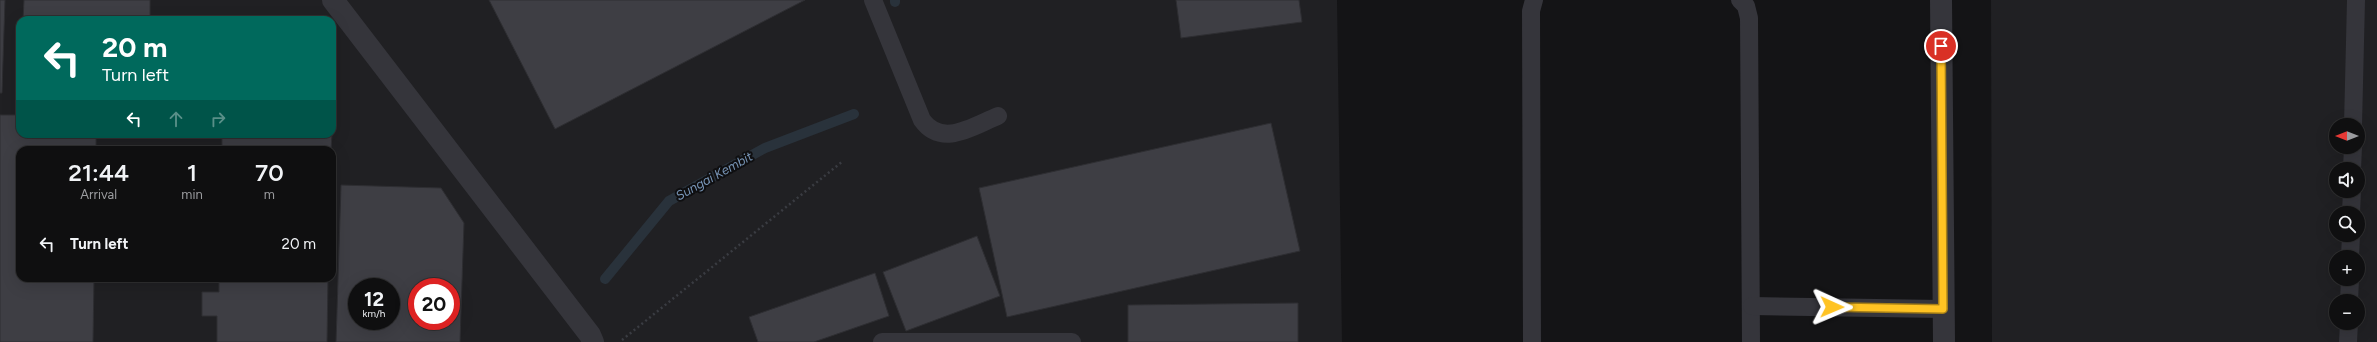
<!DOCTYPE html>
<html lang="en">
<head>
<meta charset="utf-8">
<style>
	body { margin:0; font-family:Figtree,sans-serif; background:#1d1d1e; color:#f1f3f6; height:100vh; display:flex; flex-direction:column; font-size:15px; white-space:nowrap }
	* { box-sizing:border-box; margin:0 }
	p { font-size:13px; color:#9b9c9f }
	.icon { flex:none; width:22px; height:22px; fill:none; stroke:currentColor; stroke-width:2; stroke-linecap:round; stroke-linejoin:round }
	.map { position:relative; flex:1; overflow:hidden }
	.details { position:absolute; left:16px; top:146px; width:320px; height:136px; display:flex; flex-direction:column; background:#0f0f10; border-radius:12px; box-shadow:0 4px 16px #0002,0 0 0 1px #2f2f30 }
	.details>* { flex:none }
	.top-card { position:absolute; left:16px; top:16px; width:320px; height:122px; border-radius:12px; box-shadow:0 4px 16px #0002,0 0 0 1px #2f2f30; background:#00695c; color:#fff; overflow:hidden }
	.needle { width:26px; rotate:270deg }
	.tools { position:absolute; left:2329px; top:118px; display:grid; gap:8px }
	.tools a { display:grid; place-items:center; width:36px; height:36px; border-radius:50%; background:#0f0f10; box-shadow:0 4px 16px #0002,0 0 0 1px #2f2f30; font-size:20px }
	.speed { position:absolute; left:348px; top:278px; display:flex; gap:8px; font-size:20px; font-weight:700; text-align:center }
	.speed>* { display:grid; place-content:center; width:52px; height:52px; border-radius:50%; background:#0f0f10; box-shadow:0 4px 16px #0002,0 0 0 1px #2f2f30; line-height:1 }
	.speed small { font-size:10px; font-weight:400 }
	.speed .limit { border:6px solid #d22; background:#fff; color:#111 }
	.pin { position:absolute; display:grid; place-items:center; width:34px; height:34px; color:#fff; margin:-17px; border:2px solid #fff; border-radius:50%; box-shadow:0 1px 4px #0007 }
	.me { position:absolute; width:44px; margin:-22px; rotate:91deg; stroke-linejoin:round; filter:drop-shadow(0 0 3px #0008) }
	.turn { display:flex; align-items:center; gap:14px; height:84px; padding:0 20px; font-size:18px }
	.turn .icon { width:52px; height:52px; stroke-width:2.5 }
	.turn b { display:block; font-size:28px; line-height:34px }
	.lanes { display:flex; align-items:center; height:38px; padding:0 20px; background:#0003; justify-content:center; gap:20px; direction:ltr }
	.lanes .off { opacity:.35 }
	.eta { display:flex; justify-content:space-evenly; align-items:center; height:68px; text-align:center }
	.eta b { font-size:24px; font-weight:600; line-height:28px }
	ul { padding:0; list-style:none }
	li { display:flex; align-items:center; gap:12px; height:60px; padding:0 20px }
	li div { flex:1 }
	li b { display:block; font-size:15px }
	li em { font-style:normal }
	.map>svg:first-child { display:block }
	.built { fill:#202023; fill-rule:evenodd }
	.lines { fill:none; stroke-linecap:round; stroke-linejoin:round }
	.stream { stroke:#29323b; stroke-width:10 }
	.building { fill:#3e3e44; stroke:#2e2e32; fill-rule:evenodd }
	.path { stroke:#3a3c42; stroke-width:2.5; stroke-dasharray:2 3; stroke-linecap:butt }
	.service { stroke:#35353b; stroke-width:18 }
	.minor { stroke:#35353b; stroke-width:22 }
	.route-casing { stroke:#a67f17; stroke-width:10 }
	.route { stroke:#ffc323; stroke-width:7 }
	.labels { text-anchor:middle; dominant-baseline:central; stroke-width:4; stroke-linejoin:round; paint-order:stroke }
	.water-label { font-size:13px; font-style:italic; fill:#7895b6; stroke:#0f0f11 }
</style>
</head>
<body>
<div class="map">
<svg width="2377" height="342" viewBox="0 0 2377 342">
	<rect width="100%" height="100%" fill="#141416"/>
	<g class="built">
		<path d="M0 0H1337L1342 342H0ZM20 20H332V134H20ZM20 150H332V278H20ZM357 287H391V321H357ZM417 287H451V321H417Z"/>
		<path d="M1991 0H2377V342H1992ZM2336 125H2358V147H2336ZM2336 169H2358V191H2336ZM2336 213H2358V235H2336ZM2336 257H2358V279H2336ZM2336 301H2358V323H2336Z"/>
	</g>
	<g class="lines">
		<g class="stream">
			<polyline points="895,2 895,0"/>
			<polyline points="605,279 669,201 765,148 854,114"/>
		</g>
	</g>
	<g class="building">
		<polygon points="0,0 5,0 2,93 0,93"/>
		<polygon points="24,0 150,0 150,20 23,20"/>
		<polygon points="489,0 805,0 555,129"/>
		<polygon points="1176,0 1299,0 1302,22 1181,38"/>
		<polygon points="332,37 334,37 332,116"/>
		<polygon points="0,115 20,115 20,134 96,134 96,150 20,150 20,278 94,278 93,342 0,342"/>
		<polygon points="1271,123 1300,251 1007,317 979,188"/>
		<polygon points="222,134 332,134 331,150 222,150"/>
		<path d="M341 185 441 188 464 223 460 342H336ZM357 287H391V321H357ZM417 287H451V321H417Z"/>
		<polygon points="977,236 1000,296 906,331 883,272"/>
		<polygon points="875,273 889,316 814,342 758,342 749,317"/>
		<polygon points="219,278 328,278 327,342 217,342 217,316 202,316 202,292 219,292"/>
		<polygon points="1298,303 1298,342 1128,342 1128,305"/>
	</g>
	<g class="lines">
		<polyline class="path" points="622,340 843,161"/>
		<g class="service">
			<path d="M873 0 922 120C942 148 973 126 998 116"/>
			<polyline points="1740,0 1746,6 1749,18 1751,342"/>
			<polyline points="2353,125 2356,0"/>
			<polyline points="2352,169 2353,147"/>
			<polyline points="2351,213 2352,191"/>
			<polyline points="2350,257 2351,235"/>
			<polyline points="2349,301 2350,279"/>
			<polyline points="1752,306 1943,309"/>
			<polyline points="882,342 1072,342"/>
			<polyline points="1532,342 1531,11 1534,0"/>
			<polyline points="2348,342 2349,323"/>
		</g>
		<g class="minor">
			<polyline points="333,0 590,335 593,342"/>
			<polyline points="1941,0 1944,342"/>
		</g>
	</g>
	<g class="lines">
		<defs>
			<polyline id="route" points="1832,307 1943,309 1941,46"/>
		</defs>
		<use href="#route" class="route-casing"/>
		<use href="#route" class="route"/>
	</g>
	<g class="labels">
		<g class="water-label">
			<text transform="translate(714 176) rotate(-29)">Sungai Kembit</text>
		</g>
	</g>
</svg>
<div class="tools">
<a><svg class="needle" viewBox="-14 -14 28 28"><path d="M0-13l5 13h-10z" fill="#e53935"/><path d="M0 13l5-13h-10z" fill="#9b9c9f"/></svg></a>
<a><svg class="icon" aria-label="sound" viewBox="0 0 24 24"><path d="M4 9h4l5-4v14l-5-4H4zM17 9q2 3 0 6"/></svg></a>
<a><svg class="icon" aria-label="search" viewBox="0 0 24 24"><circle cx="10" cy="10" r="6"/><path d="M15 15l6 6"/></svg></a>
<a>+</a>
<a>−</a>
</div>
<div class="speed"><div>12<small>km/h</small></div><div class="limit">20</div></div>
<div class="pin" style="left:1941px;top:46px;background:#d93025"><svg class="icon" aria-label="arrive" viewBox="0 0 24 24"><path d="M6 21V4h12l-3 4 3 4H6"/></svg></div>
<svg class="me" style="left:1832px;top:307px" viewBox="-20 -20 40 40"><path d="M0-17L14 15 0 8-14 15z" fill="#ffc323" stroke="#fff" stroke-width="4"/></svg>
<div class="top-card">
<div class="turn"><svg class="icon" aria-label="left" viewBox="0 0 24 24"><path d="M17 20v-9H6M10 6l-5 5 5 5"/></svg><div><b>20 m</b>Turn left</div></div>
<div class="lanes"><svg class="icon" aria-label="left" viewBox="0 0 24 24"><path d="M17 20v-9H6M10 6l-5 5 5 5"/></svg><svg class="icon off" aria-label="ahead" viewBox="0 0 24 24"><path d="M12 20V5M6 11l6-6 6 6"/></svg><svg class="icon off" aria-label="right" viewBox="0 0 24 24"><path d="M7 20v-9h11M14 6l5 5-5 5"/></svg></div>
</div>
<section class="details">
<div class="eta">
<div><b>21:44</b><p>Arrival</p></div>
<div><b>1</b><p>min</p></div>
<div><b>70</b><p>m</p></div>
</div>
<ul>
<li><svg class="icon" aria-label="left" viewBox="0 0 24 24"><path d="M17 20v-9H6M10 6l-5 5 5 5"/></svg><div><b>Turn left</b></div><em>20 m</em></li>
</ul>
</section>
</div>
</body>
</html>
